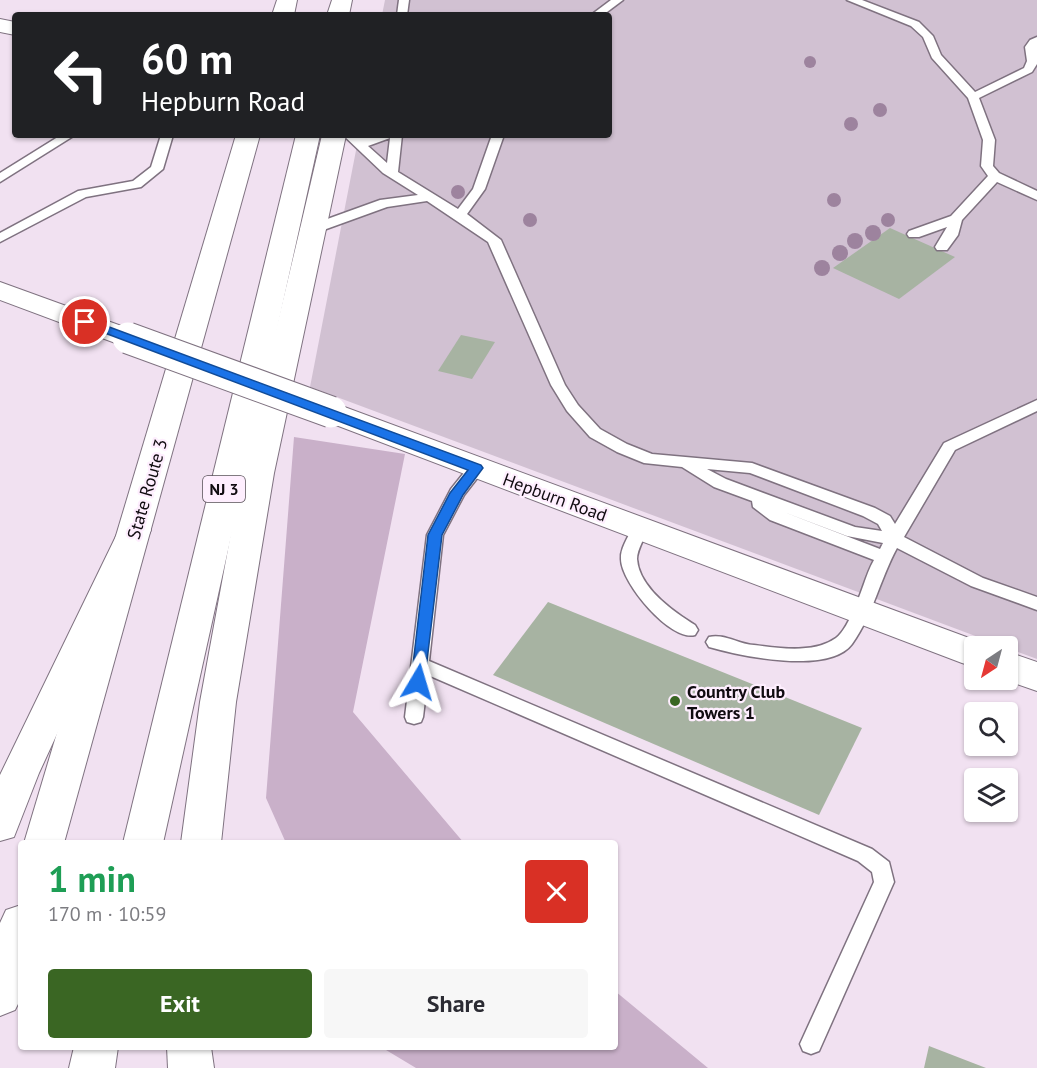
<!DOCTYPE html>
<html lang="en">
<head>
<meta charset="utf-8">
<style>
	body { margin:0; font-family:"PT Sans",sans-serif; background:#f7f7f7; color:#2b2b33; height:100vh; display:flex; flex-direction:column; font-size:22px; white-space:nowrap }
	* { box-sizing:border-box; margin:0 }
	p { font-size:20px; color:#7c7c81 }
	.icon { flex:none; width:33px; height:33px; fill:none; stroke:currentColor; stroke-width:2; stroke-linecap:round; stroke-linejoin:round }
	.map { position:relative; flex:1; overflow:hidden }
	.drawer { position:absolute; left:18px; top:840px; width:600px; height:210px; display:flex; flex-direction:column; background:#fff; border-radius:6px; box-shadow:0 2px 4px #0004 }
	.drawer>* { flex:none }
	.guide { position:absolute; left:12px; top:12px; width:600px; height:126px; border-radius:6px; box-shadow:0 2px 4px #0004; background:#202124; color:#fff; overflow:hidden }
	.needle { width:39px; rotate:216deg }
	.fabs { position:absolute; left:964px; top:636px; display:grid; gap:12px }
	.fabs a { display:grid; place-items:center; width:54px; height:54px; border-radius:6px; background:#fff; box-shadow:0 2px 4px #0004; font-size:30px }
	.pin { position:absolute; display:grid; place-items:center; width:51px; height:51px; color:#fff; margin:-26px; border:3px solid #fff; border-radius:50%; box-shadow:0 2px 6px #0007 }
	.me { position:absolute; width:66px; margin:-33px; rotate:7deg; stroke-linejoin:round; filter:drop-shadow(0 0 4px #0008) }
	.turn { display:flex; align-items:center; gap:21px; height:126px; padding:0 30px; font-size:27px }
	.turn .icon { width:78px; height:78px; stroke-width:2.5 }
	.turn b { display:block; font-size:42px; line-height:51px }
	.round { display:grid; place-items:center; flex:none; width:63px; height:63px; border-radius:6px; background:#f7f7f7 }
	.headline { display:flex; align-items:center; justify-content:space-between; height:102px; padding:0 30px }
	h1 { font-size:36px; font-weight:800; line-height:45px; color:#1e9e55 }
	.button { display:flex; gap:12px; margin-top:auto; padding:12px 30px }
	.button a { flex:1; height:69px; border-radius:6px; background:#3a6623; color:#fff; font-size:24px; font-weight:800; line-height:69px; text-align:center }
	.button a+a { background:#f7f7f7; color:#2b2b33 }
	.map>svg:first-child { display:block }
	.green { fill:#d1c1d2 }
	.forest { fill:#c9b0c9 }
	.building { fill:#a7b3a2 }
	.lines { fill:none; stroke-linecap:round; stroke-linejoin:round }
	.service-casing { stroke:#7f7280; stroke-width:3 }
	.minor-casing { stroke:#7f7280; stroke-width:2 }
	.trunk-casing { stroke:#7f7280; stroke-width:2 }
	.motorway-casing { stroke:#7f7280; stroke-width:2 }
	.service { fill:#fff; fill-rule:evenodd }
	.minor { fill:#fff; fill-rule:evenodd }
	.trunk { fill:#fff; fill-rule:evenodd }
	.motorway { fill:#fff; fill-rule:evenodd }
	.minor-bridge-casing { stroke:#7f7280; stroke-width:33; stroke-linecap:butt }
	.minor-bridge { stroke:#fff; stroke-width:31 }
	.tree { fill:#9d839e }
	.route { fill:#1a73e8; stroke:#114b97; stroke-width:1.5 }
	.poi-dot { fill:#3a6623; stroke:#feeefe; stroke-width:2 }
	.labels { text-anchor:middle; dominant-baseline:central; stroke-width:4.5; stroke-linejoin:round; paint-order:stroke }
	.shield { fill:#feeefe; stroke:#574f57; stroke-width:1.5 }
	.shield-label { font-size:16px; font-weight:bold; fill:#100b10 }
	.street-label { font-size:18px; fill:#100b10; stroke:#feeefe }
	.poi-label { font-size:18px; font-weight:bold; fill:#100b10; stroke:#feeefe; text-anchor:start }
</style>
</head>
<body>
<div class="map">
<svg width="1037" height="1068" viewBox="0 0 1037 1068">
	<rect width="100%" height="100%" fill="#f1e1f1"/>
	<polygon class="green" points="385,0 1037,0 1037,659 310,387 359,135 609,135 609,15 382,15"/>
	<g class="forest">
		<polygon points="294,437 405,454 353,712 464,843 286,843 266,798"/>
		<polygon points="615,991 708,1068 416,1068 381,1047 615,1047"/>
	</g>
	<g class="building">
		<polygon points="890,228 955,257 899,299 833,268"/>
		<polygon points="461,335 495,342 472,379 438,371"/>
		<polygon points="548,602 862,728 819,815 493,675"/>
		<polygon points="929,1046 986,1068 924,1068"/>
	</g>
	<g class="lines">
		<defs>
			<g id="service">
				<polygon points="399,0 409,0 407,15 397,15"/>
				<polygon points="611,0 623,0 603,15 591,15"/>
				<polygon points="847,0 862,0 919,22 933,36 941,55 975,92 1024,68 1027,61 1025,47 1030,40 1037,37 1037,64 1032,72 979,98 995,140 993,166 999,173 1037,191 1037,200 997,182 962,220 958,235 947,250 937,250 935,247 947,227 919,237 909,237 907,234 909,231 951,216 988,176 981,166 983,140 968,98 932,58 923,37 911,26"/>
				<polygon points="61,135 75,135 0,182 0,173"/>
				<polygon points="161,135 173,135 163,169 141,187 86,197 0,242 0,233 78,191 133,181 151,167"/>
				<path d="M343 135 367 138 376 135H402L398 172 458 209 473 189 492 135H504L485 189 467 214 501 240 565 385 578 405 600 429 627 444 652 454 752 463 875 508 890 516 895 524 944 443 1037 400V411L955 450 904 537 983 578 1037 597V610L971 586 897 548C880 579 873 615 852 644 829 675 740 656 709 647L706 642 709 637C723 633 739 644 754 645 778 648 814 654 836 638 843 633 850 619 853 611 862 594 865 576 874 560L770 520 753 507 752 501 714 487 682 467 644 463 617 452 590 437 567 411 551 385 488 242 427 201 387 207 318 232H308L306 229 308 226 380 200 418 195 383 173ZM390 138 387 163 368 146ZM707 469 750 473 863 516 878 524 882 531 855 527 726 479ZM781 511 847 536 883 543 880 549Z"/>
				<polygon points="477,463 483,464 485,468 464,495 443,535 429,661 872,849 889,862 894,882 819,1051 811,1054 803,1051 800,1044 874,882 872,872 858,861 428,675 423,717 421,722 414,724 407,722 405,717 427,535 451,489 471,464"/>
				<path d="M640 522 646 524 648 528C645 538 637 549 637 559 639 588 674 612 695 625L698 630 695 635C671 642 621 583 621 559 620 549 628 538 632 528L634 524Z"/>
			</g>
			<g id="minor">
				<polygon points="0,19 15,22 15,35 0,32"/>
				<polygon points="0,282 138,332 142,338 138,344 128,347 118,344 0,300"/>
				<polygon points="331,402 988,645 989,646 975,646 975,667 962,663 320,419 316,412 320,405"/>
				<polygon points="1008,652 1037,662 1037,691 1005,680 1008,680"/>
			</g>
			<g id="trunk">
				<polygon points="277,0 297,0 294,15 272,15"/>
				<polygon points="332,0 352,0 349,15 327,15"/>
				<polygon points="236,135 260,135 64,843 24,843"/>
				<polygon points="296,135 320,135 163,843 123,843"/>
				<polygon points="322,135 346,135 326,229 322,235 313,237 304,235 300,229"/>
				<polygon points="21,905 21,998 15,1010 0,1016 0,923 6,910"/>
				<polygon points="74,1047 118,1047 115,1068 69,1068"/>
			</g>
			<g id="motorway">
				<polygon points="313,221 322,223 326,229 274,473 236,702 221,843 181,843 200,702 242,473 300,229 304,223"/>
				<polygon points="135,519 147,522 151,530 39,773 14,837 0,841 0,775 119,530 123,522"/>
				<polygon points="167,1047 211,1047 214,1068 168,1068"/>
			</g>
		</defs>
		<use href="#service" class="service-casing"/>
		<use href="#minor" class="minor-casing"/>
		<use href="#trunk" class="trunk-casing"/>
		<use href="#motorway" class="motorway-casing"/>
		<use href="#service" class="service"/>
		<use href="#minor" class="minor"/>
		<use href="#trunk" class="trunk"/>
		<use href="#motorway" class="motorway"/>
		<defs>
			<polyline id="minor-bridge" points="128,338 331,412"/>
		</defs>
		<use href="#minor-bridge" class="minor-bridge-casing"/>
		<use href="#minor-bridge" class="minor-bridge"/>
	</g>
	<g class="tree">
		<circle cx="810" cy="62" r="6"/>
		<circle cx="880" cy="110" r="7"/>
		<circle cx="851" cy="124" r="7"/>
		<circle cx="458" cy="192" r="7"/>
		<circle cx="834" cy="200" r="7"/>
		<circle cx="530" cy="220" r="7"/>
		<circle cx="888" cy="220" r="7"/>
		<circle cx="873" cy="233" r="8"/>
		<circle cx="855" cy="241" r="8"/>
		<circle cx="840" cy="253" r="8"/>
		<circle cx="822" cy="268" r="8"/>
	</g>
	<polygon class="route" points="85,318 481,465 483,468 463,495 442,535 424,686 413,686 411,682 428,535 450,493 468,470 81,324 79,322"/>
	<circle class="poi-dot" cx="675" cy="701" r="6"/>
	<g class="labels">
		<rect class="shield" x="203" y="476" width="42" height="26" rx="4.5"/>
		<g class="shield-label">
			<text x="224" y="489">NJ 3</text>
		</g>
		<g class="street-label">
			<text transform="translate(147 489) rotate(-74)">State Route 3</text>
			<text transform="translate(555 497) rotate(20)">Hepburn Road</text>
		</g>
		<g class="poi-label">
			<text x="687" y="691">Country Club<tspan x="687" dy="21">Towers 1</tspan></text>
		</g>
	</g>
</svg>
<div class="fabs">
<a><svg class="needle" viewBox="-14 -14 28 28"><path d="M0-13l5 13h-10z" fill="#e53935"/><path d="M0 13l5-13h-10z" fill="#7c7c81"/></svg></a>
<a><svg class="icon" aria-label="search" viewBox="0 0 24 24"><circle cx="10" cy="10" r="6"/><path d="M15 15l6 6"/></svg></a>
<a><svg class="icon" aria-label="layers" viewBox="0 0 24 24"><path d="M12 4l9 5-9 5-9-5zM3 14l9 5 9-5"/></svg></a>
</div>
<div class="pin" style="left:85px;top:322px;background:#d93025"><svg class="icon" aria-label="arrive" viewBox="0 0 24 24"><path d="M6 21V4h12l-3 4 3 4H6"/></svg></div>
<svg class="me" style="left:418px;top:682px" viewBox="-20 -20 40 40"><path d="M0-17L14 15 0 8-14 15z" fill="#1a73e8" stroke="#fff" stroke-width="4"/></svg>
<div class="guide">
<div class="turn"><svg class="icon" aria-label="left" viewBox="0 0 24 24"><path d="M17 20v-9H6M10 6l-5 5 5 5"/></svg><div><b>60 m</b>Hepburn Road</div></div>
</div>
<section class="drawer">
<div class="headline"><div><h1>1 min</h1><p>170 m · 10:59</p></div><a class="round" style="background:#d93025;color:#fff"><svg class="icon" aria-label="close" viewBox="0 0 24 24"><path d="M6 6l12 12M18 6L6 18"/></svg></a></div>
<div class="button"><a>Exit</a><a>Share</a></div>
</section>
</div>
</body>
</html>
